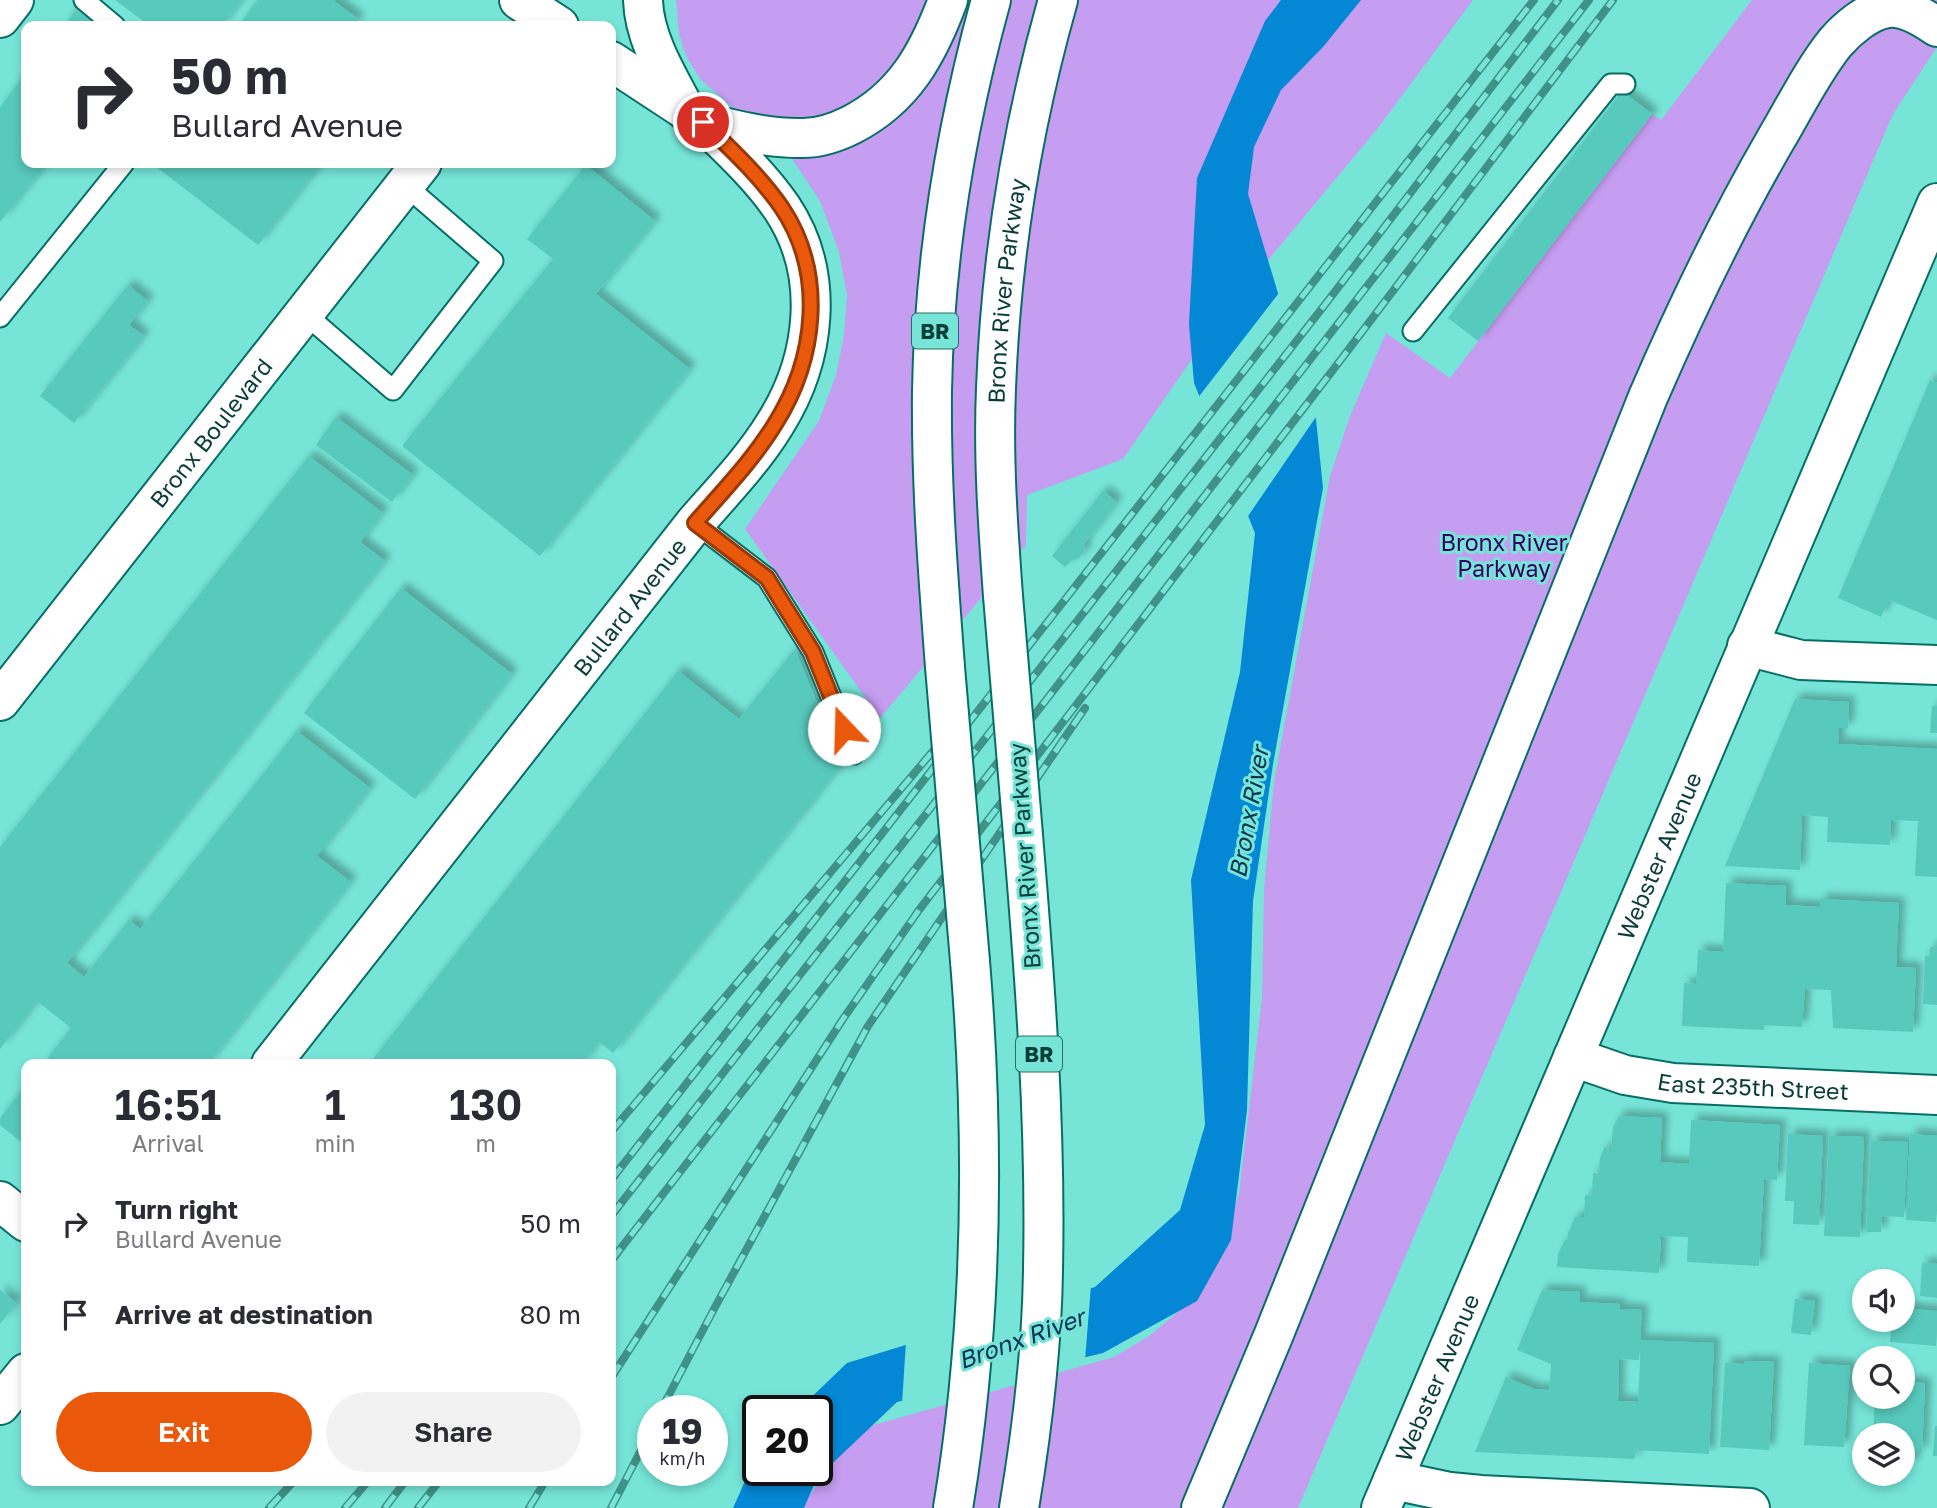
<!DOCTYPE html>
<html lang="en">
<head>
<meta charset="utf-8">
<style>
	body { margin:0; font-family:"Golos Text",sans-serif; background:#f2f2f3; color:#2b2b33; height:100vh; display:flex; flex-direction:column; font-size:26px; white-space:nowrap }
	* { box-sizing:border-box; margin:0 }
	p { font-size:23px; color:#7c7c81 }
	.icon { flex:none; width:38px; height:38px; fill:none; stroke:currentColor; stroke-width:2; stroke-linecap:round; stroke-linejoin:round }
	.map { position:relative; flex:1; overflow:hidden }
	.sheet { position:absolute; left:21px; top:1059px; width:595px; height:427px; display:flex; flex-direction:column; background:#fff; border-radius:14px; box-shadow:0 4px 10px #0003 }
	.sheet>* { flex:none }
	.top-card { position:absolute; left:21px; top:21px; width:595px; height:147px; border-radius:14px; box-shadow:0 4px 10px #0003; background:#fff; color:#2b2b33; overflow:hidden }
	.controls { position:absolute; left:1852px; top:1269px; display:grid; gap:14px }
	.controls a { display:grid; place-items:center; width:63px; height:63px; border-radius:50%; background:#fff; box-shadow:0 4px 10px #0003; font-size:35px }
	.speed { position:absolute; left:637px; top:1395px; display:flex; gap:14px; font-size:35px; font-weight:700; text-align:center }
	.speed>* { display:grid; place-content:center; width:91px; height:91px; border-radius:50%; background:#fff; box-shadow:0 4px 10px #0003; line-height:1 }
	.speed small { font-size:18px; font-weight:400 }
	.speed .limit { border:4px solid #111; border-radius:10px; background:#fff; color:#111 }
	.pin { position:absolute; display:grid; place-items:center; width:60px; height:60px; color:#fff; margin:-30px; border:4px solid #fff; border-radius:50%; box-shadow:0 2px 7px #0007 }
	.me { position:absolute; width:77px; margin:-38px; rotate:339deg; stroke-linejoin:round; filter:drop-shadow(0 0 5px #0008) }
	.turn { display:flex; align-items:center; gap:24px; height:147px; padding:0 35px; font-size:32px }
	.turn .icon { width:91px; height:91px; stroke-width:2.5 }
	.turn b { display:block; font-size:49px; line-height:60px }
	.eta { display:flex; justify-content:space-evenly; align-items:center; height:119px; text-align:center }
	.eta b { font-size:42px; font-weight:600; line-height:49px }
	.primary-button { display:flex; gap:14px; margin-top:auto; padding:14px 35px }
	.primary-button a { flex:1; height:80px; border-radius:42px; background:#ea580c; color:#fff; font-size:28px; font-weight:600; line-height:80px; text-align:center }
	.primary-button a+a { background:#f2f2f3; color:#2b2b33 }
	ul { padding:0; list-style:none }
	li { display:flex; align-items:center; gap:21px; height:91px; padding:0 35px }
	li div { flex:1 }
	li b { display:block; font-size:26px }
	li em { font-style:normal }
	.map>svg:first-child { display:block }
	.green { fill:#c59df1 }
	.water { fill:#0487d5 }
	.pier { fill:#76e5d8 }
	.building { fill:#58c9bd; filter:url(#shadow) }
	.lines { fill:none; stroke-linecap:round; stroke-linejoin:round }
	.service-casing { stroke:#076e66; stroke-width:23 }
	.minor-casing { stroke:#076e66; stroke-width:42 }
	.tertiary-casing { stroke:#076e66; stroke-width:42 }
	.secondary-casing { stroke:#076e66; stroke-width:42 }
	.motorway-casing { stroke:#076e66; stroke-width:42 }
	.service { stroke:#fff; stroke-width:19 }
	.minor { stroke:#fff; stroke-width:38 }
	.tertiary { stroke:#fff; stroke-width:38 }
	.secondary { stroke:#fff; stroke-width:38 }
	.motorway { stroke:#fff; stroke-width:38 }
	.rail-casing { stroke:#409188; stroke-width:8 }
	.rail { stroke:#76e5d8; stroke-width:5; stroke-dasharray:16; stroke-linecap:butt }
	.motorway-bridge-casing { stroke:#076e66; stroke-width:42; stroke-linecap:butt }
	.motorway-bridge { stroke:#fff; stroke-width:38 }
	.route-casing { stroke:#983908; stroke-width:18 }
	.route { stroke:#ea580c; stroke-width:12 }
	.labels { text-anchor:middle; dominant-baseline:central; stroke-width:6; stroke-linejoin:round; paint-order:stroke }
	.shield { fill:#76e5d8; stroke:#2a6f68; stroke-width:2 }
	.shield-label { font-size:21px; font-weight:bold; fill:#093d38 }
	.street-label { font-size:23px; fill:#093d38; stroke:#76e5d8 }
	.park-label { font-size:23px; fill:#3b0061; stroke:#76e5d8 }
	.water-label { font-size:24px; font-style:italic; fill:#063353; stroke:#76e5d8 }
</style>
</head>
<body>
<div class="map">
<svg width="1937" height="1508" viewBox="0 0 1937 1508">
	<defs>
		<filter id="shadow"><feDropShadow dx="6" dy="-6" stdDeviation="3.5" flood-color="#0004"/></filter>
	</defs>
	<rect width="100%" height="100%" fill="#76e5d8"/>
	<g class="green">
		<polygon points="676,0 1473,0 1378,128 1220,318 1123,459 1027,495 1026,545 880,718 745,529 819,421 836,375 844,335 847,295 839,252 820,201 791,157 700,79 686,56 679,34"/>
		<polygon points="1752,0 1937,0 1937,47 1893,114 1298,1508 803,1508 807,1499 856,1430 1114,1357 1149,1336 1179,1311 1205,1283 1223,1243 1239,1194 1262,998 1264,890 1274,782 1330,476 1350,416 1386,333 1450,378 1652,114 1661,120"/>
	</g>
	<polygon class="water" points="1281,0 1361,0 1323,47 1281,90 1254,147 1248,194 1316,419 1323,488 1273,764 1253,901 1247,1110 1231,1240 1197,1301 1103,1353 897,1402 817,1478 804,1508 733,1508 758,1452 758,1470 817,1470 817,1410 798,1410 847,1363 1095,1287 1180,1210 1205,1125 1191,880 1240,672 1255,533 1194,383 1189,324 1197,178 1265,21"/>
	<g class="pier">
		<polygon points="1282,289 1318,414 1246,519 1197,399"/>
		<polygon points="1091,1285 1085,1361 902,1404 906,1342"/>
	</g>
	<g class="building">
		<polygon points="115,0 242,0 222,26 150,26"/>
		<polygon points="258,0 333,0 359,20 354,26 238,26"/>
		<polygon points="77,9 98,26 63,26"/>
		<polygon points="26,73 26,163 47,163 0,222 0,107"/>
		<polygon points="1622,91 1652,114 1478,341 1448,318"/>
		<polygon points="151,163 322,163 258,245"/>
		<polygon points="586,165 655,221 596,294 690,369 540,556 402,446 553,259 527,239"/>
		<polygon points="128,285 148,301 129,325 144,336 74,423 40,396"/>
		<polygon points="1930,380 1937,383 1937,620 1889,600 1881,617 1838,598"/>
		<polygon points="336,417 413,475 392,502 316,445"/>
		<polygon points="309,456 383,513 360,542 385,561 67,963 84,977 129,920 140,929 297,731 370,788 317,856 351,882 208,1064 43,1064 71,1028 37,1001 0,1049 0,847"/>
		<polygon points="1103,491 1117,502 1084,544 1086,549 1078,559 1072,560 1065,567 1052,556"/>
		<polygon points="401,588 512,674 415,799 304,713"/>
		<polygon points="795,649 842,764 613,1053 599,1042 582,1064 369,1064 678,671 739,719"/>
		<polygon points="1795,699 1849,702 1848,728 1839,728 1838,744 1937,749 1937,877 1915,876 1918,821 1891,820 1890,845 1827,842 1828,817 1802,815 1800,870 1725,866"/>
		<polygon points="1932,706 1937,706 1937,733 1930,733"/>
		<polygon points="1726,883 1786,886 1786,905 1820,907 1820,899 1899,903 1896,967 1916,968 1913,1032 1833,1028 1831,990 1805,989 1802,1027 1764,1025 1764,1030 1682,1026 1684,983 1696,984 1698,950 1723,952"/>
		<polygon points="1930,947 1937,947 1937,1005 1923,1004 1925,956 1930,956"/>
		<polygon points="26,1085 26,1146 0,1125 0,1118"/>
		<polygon points="1619,1116 1662,1118 1660,1162 1689,1164 1691,1120 1780,1125 1777,1180 1764,1179 1759,1266 1687,1262 1688,1237 1661,1236 1659,1273 1557,1267 1558,1254 1565,1240 1568,1240 1568,1233 1575,1217 1584,1217 1585,1195 1592,1196 1593,1173 1599,1174 1600,1158 1604,1148 1611,1149 1613,1127"/>
		<polygon points="1788,1134 1823,1136 1819,1225 1793,1224 1794,1201 1785,1201"/>
		<polygon points="1910,1134 1937,1136 1936,1222 1906,1220"/>
		<polygon points="1829,1136 1864,1137 1860,1237 1824,1236"/>
		<polygon points="1871,1141 1908,1142 1904,1217 1882,1216 1881,1232 1866,1232"/>
		<polygon points="1922,1263 1937,1264 1937,1298 1920,1296"/>
		<polygon points="0,1290 16,1303 0,1324"/>
		<polygon points="1542,1290 1580,1292 1579,1302 1620,1304 1619,1309 1642,1310 1639,1360 1619,1359 1618,1401 1638,1402 1635,1459 1475,1452 1506,1377 1534,1389 1549,1390 1551,1364 1517,1350"/>
		<polygon points="1795,1299 1815,1301 1811,1335 1791,1333"/>
		<polygon points="1902,1308 1937,1311 1936,1346 1890,1342 1892,1320 1902,1320"/>
		<polygon points="1641,1340 1714,1343 1709,1454 1636,1450"/>
		<polygon points="1744,1361 1774,1362 1769,1450 1720,1447 1725,1363 1744,1364"/>
		<polygon points="1809,1363 1850,1366 1844,1447 1804,1445"/>
		<polygon points="1902,1382 1925,1383 1922,1452 1914,1452 1914,1464 1902,1463 1902,1435 1873,1435 1875,1396 1902,1396"/>
		<polygon points="1935,1426 1937,1426 1937,1456 1933,1456"/>
	</g>
	<g class="lines">
		<defs>
			<g id="service">
				<polyline points="84,0 115,26"/>
				<polyline points="304,313 393,390 493,261 405,185"/>
				<polyline points="0,317 124,163"/>
				<polyline points="1413,331 1611,84 1625,84"/>
				<polyline points="695,523 767,578 813,652 854,754"/>
			</g>
			<g id="minor">
				<polyline points="0,18 14,0"/>
				<polyline points="1747,646 1801,660 1937,665"/>
				<path id="s1" d="M0 701 422 163"/>
				<path id="s2" d="M1573 1057 1625 1075 1673 1083 1937 1095"/>
				<path id="s3" d="M271 1064 695 523C723 491 753 460 775 424 816 359 826 274 782 208 760 176 731 149 703 122"/>
				<polyline points="0,1201 26,1222"/>
				<polyline points="0,1405 26,1373"/>
				<polyline points="1393,1480 1450,1492 1481,1495 1750,1508"/>
			</g>
			<g id="tertiary">
				<polyline points="519,0 559,26"/>
				<path d="M643 0C644 39 668 77 686 111"/>
				<polyline points="611,61 681,107"/>
			</g>
			<g id="secondary">
				<path id="s4" d="M1381 1508 1937 203"/>
			</g>
			<g id="motorway">
				<path d="M703 122C734 130 766 138 799 138 818 139 835 133 851 125 904 98 928 54 948 0"/>
				<path id="s5" d="M1003 596C998 527 993 458 996 388 1001 256 1022 127 1058 0"/>
				<path d="M945 667C938 575 931 484 932 392 934 260 956 127 991 0"/>
				<path d="M953 1508C983 1327 985 1143 970 961"/>
				<path d="M1019 1508C1032 1430 1042 1350 1043 1270 1046 1125 1035 980 1023 835"/>
				<path d="M1201 1508 1274 1334 1648 397C1686 309 1728 222 1776 139 1795 107 1812 72 1835 43 1847 29 1869 10 1888 8 1905 6 1924 18 1937 27"/>
			</g>
		</defs>
		<use href="#service" class="service-casing"/>
		<use href="#minor" class="minor-casing"/>
		<use href="#tertiary" class="tertiary-casing"/>
		<use href="#secondary" class="secondary-casing"/>
		<use href="#motorway" class="motorway-casing"/>
		<use href="#service" class="service"/>
		<use href="#minor" class="minor"/>
		<use href="#tertiary" class="tertiary"/>
		<use href="#secondary" class="secondary"/>
		<use href="#motorway" class="motorway"/>
		<defs>
			<g id="rail">
				<polyline points="611,1132 955,725"/>
				<polyline points="611,1180 1534,0"/>
				<polyline points="611,1216 1327,302 1558,0"/>
				<polyline points="611,1261 1589,0"/>
				<polyline points="611,1378 843,1019 919,910 1349,349 1613,0"/>
				<polyline points="661,1410 714,1309 868,1026 1085,708"/>
				<polyline points="269,1508 295,1480"/>
				<polyline points="345,1508 369,1480"/>
				<polyline points="385,1508 406,1480"/>
				<polyline points="418,1508 440,1480"/>
				<polyline points="529,1508 546,1480"/>
				<polyline points="611,1508 653,1427"/>
			</g>
		</defs>
		<use href="#rail" class="rail-casing"/>
		<use href="#rail" class="rail"/>
		<defs>
			<g id="motorway-bridge">
				<polyline points="1003,596 1023,835"/>
				<polyline points="945,667 970,961"/>
			</g>
		</defs>
		<use href="#motorway-bridge" class="motorway-bridge-casing"/>
		<use href="#motorway-bridge" class="motorway-bridge"/>
	</g>
	<g class="lines">
		<defs>
			<path id="route" d="M703 122C731 149 760 176 782 208 826 274 816 359 775 424 753 460 723 491 695 523L767 578 813 652 844 729"/>
		</defs>
		<use href="#route" class="route-casing"/>
		<use href="#route" class="route"/>
	</g>
	<g class="labels">
		<g class="shield">
			<rect x="912" y="313.5" width="46" height="35" rx="5"/>
			<rect x="1016" y="1036.5" width="46" height="35" rx="5"/>
		</g>
		<g class="shield-label">
			<text x="935" y="331">BR</text>
			<text x="1039" y="1054">BR</text>
		</g>
		<g class="street-label">
			<text stroke="none"><textPath href="#s5" startOffset="306">Bronx River Parkway</textPath></text>
			<text stroke="none"><textPath href="#s1" startOffset="341">Bronx Boulevard</textPath></text>
			<text stroke="none"><textPath href="#s3" startOffset="581">Bullard Avenue</textPath></text>
			<text stroke="none"><textPath href="#s4" startOffset="709">Webster Avenue</textPath></text>
			<text transform="translate(1024 856) rotate(-94)">Bronx River Parkway</text>
			<text stroke="none"><textPath href="#s2" startOffset="184">East 235th Street</textPath></text>
			<text stroke="none"><textPath href="#s4" startOffset="142">Webster Avenue</textPath></text>
		</g>
		<g class="park-label">
			<text x="1504" y="542">Bronx River<tspan x="1504" dy="26">Parkway</tspan></text>
		</g>
		<g class="water-label">
			<text transform="translate(1248 812) rotate(-80)">Bronx River</text>
			<text transform="translate(1021 1338) rotate(-20)">Bronx River</text>
		</g>
	</g>
</svg>
<div class="controls">
<a><svg class="icon" aria-label="sound" viewBox="0 0 24 24"><path d="M4 9h4l5-4v14l-5-4H4zM17 9q2 3 0 6"/></svg></a>
<a><svg class="icon" aria-label="search" viewBox="0 0 24 24"><circle cx="10" cy="10" r="6"/><path d="M15 15l6 6"/></svg></a>
<a><svg class="icon" aria-label="layers" viewBox="0 0 24 24"><path d="M12 4l9 5-9 5-9-5zM3 14l9 5 9-5"/></svg></a>
</div>
<div class="speed"><div>19<small>km/h</small></div><div class="limit">20</div></div>
<div class="pin" style="left:703px;top:122px;background:#d93025"><svg class="icon" aria-label="arrive" viewBox="0 0 24 24"><path d="M6 21V4h12l-3 4 3 4H6"/></svg></div>
<svg class="me" style="left:844px;top:729px" viewBox="-20 -20 40 40"><circle r="19" fill="#fff"/><path d="M0-13L10 11 0 6-10 11z" fill="#ea580c"/></svg>
<div class="top-card">
<div class="turn"><svg class="icon" aria-label="right" viewBox="0 0 24 24"><path d="M7 20v-9h11M14 6l5 5-5 5"/></svg><div><b>50 m</b>Bullard Avenue</div></div>
</div>
<section class="sheet">
<div class="eta">
<div><b>16:51</b><p>Arrival</p></div>
<div><b>1</b><p>min</p></div>
<div><b>130</b><p>m</p></div>
</div>
<ul>
<li><svg class="icon" aria-label="right" viewBox="0 0 24 24"><path d="M7 20v-9h11M14 6l5 5-5 5"/></svg><div><b>Turn right</b><p>Bullard Avenue</p></div><em>50 m</em></li>
<li><svg class="icon" aria-label="arrive" viewBox="0 0 24 24"><path d="M6 21V4h12l-3 4 3 4H6"/></svg><div><b>Arrive at destination</b></div><em>80 m</em></li>
</ul>
<div class="primary-button"><a>Exit</a><a>Share</a></div>
</section>
</div>
</body>
</html>
